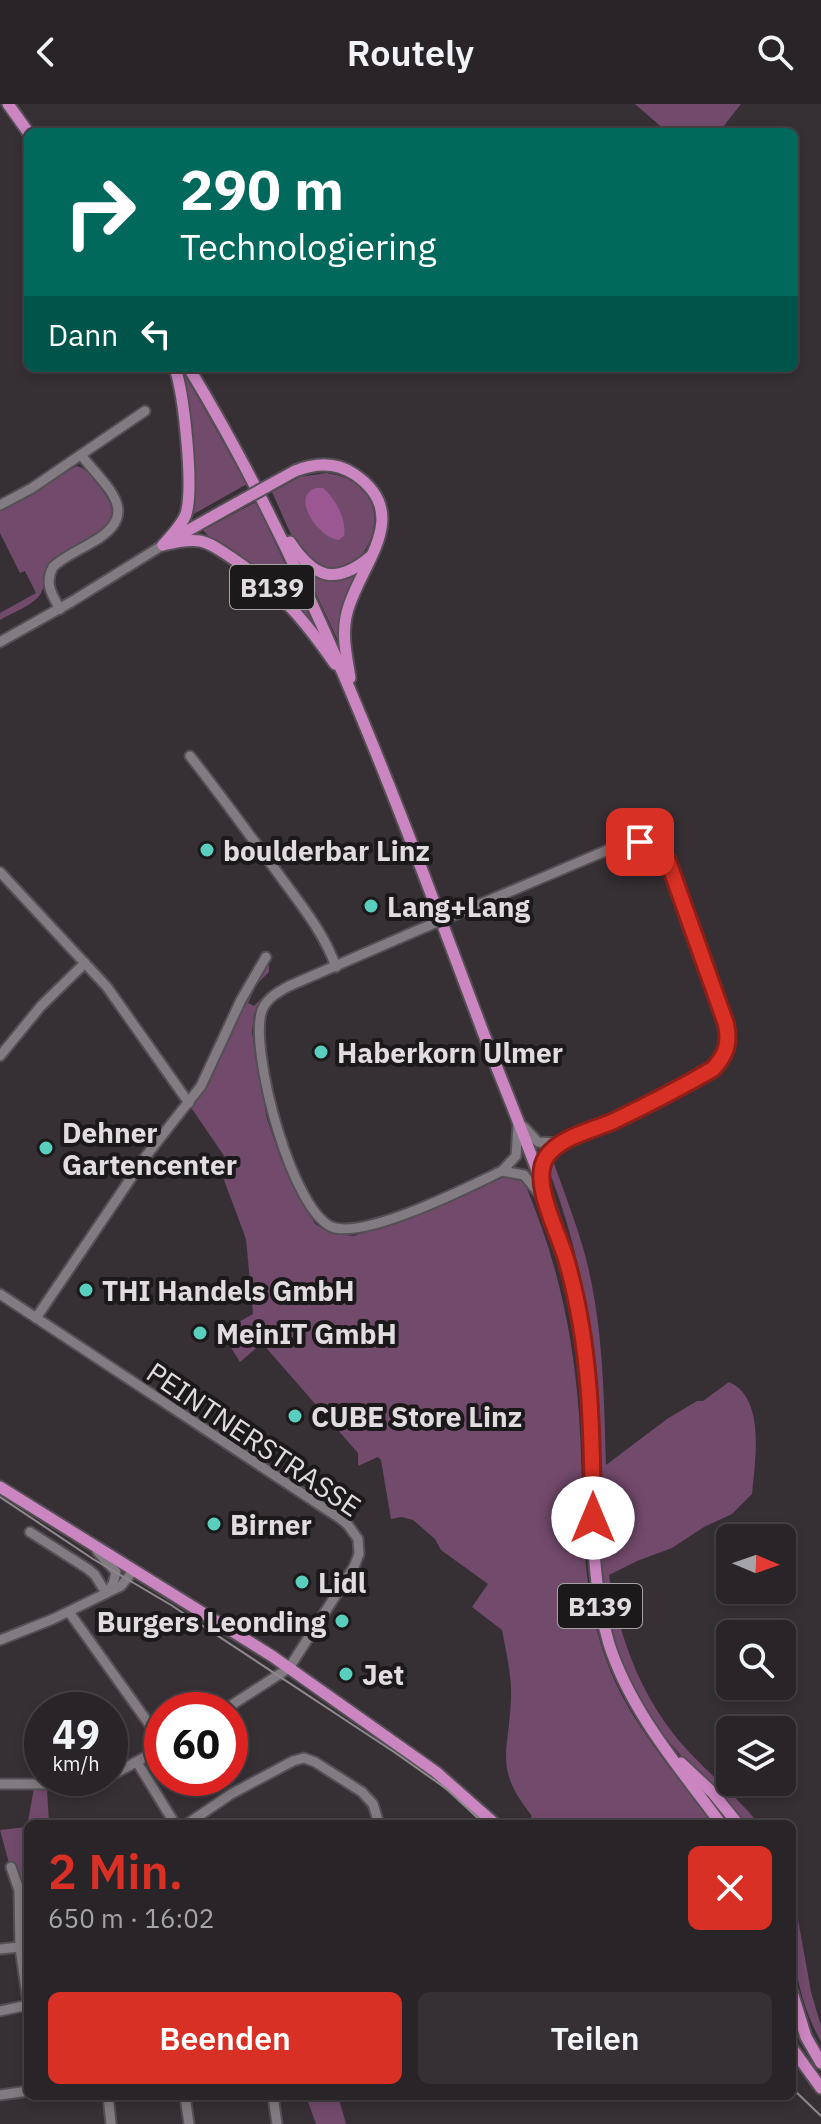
<!DOCTYPE html>
<html lang="de">
<head>
<meta charset="utf-8">
<style>
	body { margin:0; font-family:"IBM Plex Sans",sans-serif; background:#343034; color:#f1f3f6; height:100vh; display:flex; flex-direction:column; font-size:30px; white-space:nowrap }
	* { box-sizing:border-box; margin:0 }
	p { font-size:26px; color:#a5a4a8 }
	.icon { flex:none; width:44px; height:44px; fill:none; stroke:currentColor; stroke-width:2; stroke-linecap:round; stroke-linejoin:round }
	.map { position:relative; flex:1; overflow:hidden }
	.side { position:absolute; left:24px; top:1716px; width:772px; height:280px; display:flex; flex-direction:column; background:#282428; border-radius:12px; box-shadow:0 4px 12px #0003,0 0 0 2px #444145 }
	.side>* { flex:none }
	.hud { position:absolute; left:24px; top:24px; width:774px; height:244px; border-radius:12px; box-shadow:0 4px 12px #0003,0 0 0 2px #444145; background:#00695c; color:#fff; overflow:hidden }
	.needle { width:52px; rotate:92deg }
	.buttons { position:absolute; left:716px; top:1420px; display:grid; gap:16px }
	.buttons a { display:grid; place-items:center; width:80px; height:80px; border-radius:12px; background:#282428; box-shadow:0 4px 12px #0003,0 0 0 2px #444145; font-size:40px }
	.speed { position:absolute; left:24px; top:1588px; display:flex; gap:16px; font-size:40px; font-weight:700; text-align:center }
	.speed>* { display:grid; place-content:center; width:104px; height:104px; border-radius:50%; background:#282428; box-shadow:0 4px 12px #0003,0 0 0 2px #444145; line-height:1 }
	.speed small { font-size:20px; font-weight:400 }
	.speed .limit { border:12px solid #d22; background:#fff; color:#111 }
	.pin { position:absolute; display:grid; place-items:center; width:68px; height:68px; color:#fff; margin:-34px; border-radius:16px; box-shadow:0 4px 12px #0006 }
	.me { position:absolute; width:88px; margin:-44px; rotate:0deg; stroke-linejoin:round; filter:drop-shadow(0 0 6px #0008) }
	.turn { display:flex; align-items:center; gap:28px; height:168px; padding:0 24px; font-size:36px }
	.turn .icon { width:104px; height:104px; stroke-width:2.5 }
	.turn b { display:block; font-size:56px; line-height:68px }
	.then { display:flex; align-items:center; height:76px; padding:0 24px; background:#0003; gap:16px; font-size:30px }
	.round { display:grid; place-items:center; flex:none; width:84px; height:84px; border-radius:12px; background:#343034 }
	.headline { display:flex; align-items:center; justify-content:space-between; height:136px; padding:0 24px }
	h1 { font-size:48px; font-weight:600; line-height:60px; color:#d93025 }
	.action { display:flex; gap:16px; margin-top:auto; padding:16px 24px }
	.action a { flex:1; height:92px; border-radius:12px; background:#d93025; color:#fff; font-size:32px; font-weight:600; line-height:92px; text-align:center }
	.action a+a { background:#343034; color:#f1f3f6 }
	header { display:flex; justify-content:space-between; align-items:center; height:104px; padding:0 24px; background:#282428; font-size:36px; font-weight:600 }
	.map>svg:first-child { display:block }
	.green { fill:#724a6c }
	.water { fill:#9a5791 }
	.lines { fill:none; stroke-linecap:round; stroke-linejoin:round }
	.minor-casing { stroke:#544f54; stroke-width:13 }
	.major-casing { stroke:#544f54; stroke-width:15 }
	.minor { stroke:#827b81; stroke-width:9 }
	.major { stroke:#cb85c1; stroke-width:11 }
	.tram { stroke:#8d888c; stroke-width:2 }
	.minor-bridge-casing { stroke:#544f54; stroke-width:13; stroke-linecap:butt }
	.major-bridge-casing { stroke:#544f54; stroke-width:15; stroke-linecap:butt }
	.minor-bridge { stroke:#827b81; stroke-width:9 }
	.major-bridge { stroke:#cb85c1; stroke-width:11 }
	.route-casing { stroke:#8d1f18; stroke-width:20 }
	.route { stroke:#d93025; stroke-width:14 }
	.poi-dot { fill:#5acebd; stroke:#1c191b; stroke-width:3 }
	.labels { text-anchor:middle; dominant-baseline:central; stroke-width:8; stroke-linejoin:round; paint-order:stroke }
	.shield { fill:#1c191b; stroke:#a5a2a5; stroke-width:2 }
	.shield-label { font-size:26px; font-weight:bold; fill:#e0dce0 }
	.poi-label { font-size:28px; font-weight:bold; fill:#e0dce0; stroke:#1c191b; text-anchor:start }
	.street-label { font-size:28px; fill:#e0dce0; stroke:#1c191b }
</style>
</head>
<body>
<header><svg class="icon" aria-label="back" viewBox="0 0 24 24"><path d="M15 5l-7 7 7 7"/></svg>Routely<svg class="icon" aria-label="search" viewBox="0 0 24 24"><circle cx="10" cy="10" r="6"/><path d="M15 15l6 6"/></svg></header>
<div class="map">
<svg width="821" height="2020" viewBox="0 0 821 2020">
	<rect width="100%" height="100%" fill="#363035"/>
	<g class="green">
		<polygon points="635,0 741,0 719,28 667,28"/>
		<path d="M178 264H181L247 380 192 411C192 362 194 311 178 264Z"/>
		<path d="M77 362C89 365 95 377 102 386 136 431 78 433 54 456 43 466 47 478 41 489 35 501 11 509 0 516V509L36 489 25 467 20 469 0 429V404Z"/>
		<path d="M326 369C420 382 356 506 307 454 291 436 282 409 272 388L300 373Z"/>
		<path d="M256 398 315 524C302 508 289 491 273 478 251 461 220 448 203 426Z"/>
		<path d="M305 466C324 479 339 481 359 468 345 490 338 513 339 539Z"/>
		<path d="M264 861H269V868L256 881 248 899 254 902 268 888 279 884 262 896 254 910 252 928 256 955 267 1015 281 1056 315 1120 330 1129 354 1132 449 1097 507 1072 519 1074 525 1080C557 1156 573 1228 579 1310 585 1393 577 1479 607 1558 629 1619 675 1668 713 1720H526L532 1712C493 1663 509 1650 511 1594 512 1571 506 1548 502 1526L472 1503 488 1480 441 1446 435 1435 413 1416 402 1413 391 1415 381 1356 378 1353 358 1362V1349L262 1239 240 1258 221 1228 253 1210 246 1135 224 1076 233 1065 190 1002 205 981Z"/>
		<path d="M552 1054C563 1085 575 1116 584 1147 603 1216 604 1290 606 1361L667 1315 697 1297H703L729 1278C766 1294 755 1357 752 1390L732 1410 704 1423 672 1444 637 1457 609 1471C620 1538 643 1599 690 1649 713 1673 738 1694 759 1720H747C726 1692 698 1672 676 1646 655 1622 637 1592 625 1564 588 1478 604 1384 598 1294 592 1215 577 1139 548 1064Z"/>
		<polygon points="34,1684 47,1685 49,1720 28,1720 28,1803 25,1803 23,1785 13,1757 9,1759 0,1726 27,1723"/>
		<path d="M792 1782 811 1888 821 1922V1938C792 1883 792 1842 792 1782Z"/>
		<polygon points="306,1992 338,1992 346,2020 316,2020"/>
	</g>
	<path class="water" d="M316 384H323C335 394 347 415 344 432L339 436C320 435 289 393 316 384Z"/>
	<g class="lines">
		<defs>
			<g id="minor">
				<polyline points="0,401 32,384 145,307"/>
				<path d="M60 505C52 491 44 479 53 463 63 453 78 447 91 439 144 410 107 384 81 351"/>
				<polyline points="0,538 71,498 163,441"/>
				<path d="M190 652C220 690 248 729 277 768 298 797 324 828 336 863"/>
				<polyline points="0,768 107,883 189,999"/>
				<path d="M478 801 617 742C639 735 654 739 668 757L726 920C730 940 726 951 713 965L615 1016 561 1039 546 1052 541 1074"/>
				<path d="M416 827 289 882C278 888 267 894 262 906 248 943 293 1114 335 1124 372 1132 466 1084 502 1067L516 1052 518 1021"/>
				<polyline points="0,952 41,902 85,859"/>
				<polyline points="524,1023 538,1038 561,1039"/>
				<polyline points="502,1067 524,1071 545,1097"/>
				<polyline points="0,1190 341,1415 348,1421 358,1435 359,1450 354,1463 289,1564 224,1606"/>
				<polyline points="36,1214 146,1052 201,982 241,896 266,853"/>
				<polyline points="30,1428 88,1465 95,1471 106,1489"/>
				<polyline points="97,1447 116,1468 113,1480 108,1487"/>
				<polyline points="69,1508 162,1638"/>
				<polyline points="0,1536 53,1515 121,1482 133,1467"/>
				<polyline points="137,1658 175,1720"/>
				<polyline points="110,1672 162,1644"/>
				<polyline points="0,1680 69,1680 105,1674"/>
				<polyline points="187,1720 231,1690 293,1657 304,1654 315,1658 362,1688 373,1700 379,1720"/>
				<polyline points="11,1763 19,1786 20,1843 28,1899"/>
				<polyline points="0,1845 20,1843"/>
				<polyline points="0,1907 28,1901"/>
				<polyline points="0,1991 28,1987"/>
				<polyline points="108,1992 111,2020"/>
				<polyline points="185,1992 189,2020"/>
				<polyline points="273,1992 277,2020"/>
			</g>
			<g id="major">
				<polyline points="8,0 28,28"/>
				<path d="M189 264C312 467 394 691 477 912 509 998 548 1083 571 1172 585 1226 591 1281 592 1336 594 1404 589 1473 609 1540 631 1608 679 1663 721 1720"/>
				<path d="M295 367C315 359 336 358 354 370 417 412 355 465 346 513 342 534 347 554 350 574"/>
				<polyline points="171,436 237,399"/>
				<path d="M290 438C314 474 335 482 370 453"/>
				<path d="M163 441C175 438 188 435 200 437 212 439 222 448 232 454 278 485 304 515 335 560"/>
				<path d="M163 441C171 432 182 421 186 410 194 383 184 291 175 264"/>
				<polyline points="0,1383 272,1552 436,1668 495,1720"/>
				<polyline points="681,1659 713,1689 738,1720"/>
				<polyline points="792,1888 806,1933 821,1959"/>
				<polyline points="792,1944 821,1984"/>
			</g>
		</defs>
		<use href="#minor" class="minor-casing"/>
		<use href="#major" class="major-casing"/>
		<use href="#minor" class="minor"/>
		<use href="#major" class="major"/>
		<g class="tram">
			<polyline points="0,1393 93,1455 171,1501 394,1648 448,1686 484,1720"/>
			<polyline points="792,1984 821,2012"/>
		</g>
		<defs>
			<polyline id="minor-bridge" points="416,827 478,801"/>
			<polyline id="major-bridge" points="237,399 295,367"/>
		</defs>
		<use href="#minor-bridge" class="minor-bridge-casing"/>
		<use href="#major-bridge" class="major-bridge-casing"/>
		<use href="#minor-bridge" class="minor-bridge"/>
		<use href="#major-bridge" class="major-bridge"/>
	</g>
	<g class="lines">
		<defs>
			<path id="route" d="M593 1414C592 1326 591 1240 566 1155 559 1129 529 1076 547 1052 561 1032 595 1026 616 1016 649 1000 682 983 713 965 726 951 730 940 726 920L668 757 651 741 640 738"/>
		</defs>
		<use href="#route" class="route-casing"/>
		<use href="#route" class="route"/>
	</g>
	<g class="poi-dot">
		<circle cx="207" cy="746" r="8"/>
		<circle cx="371" cy="802" r="8"/>
		<circle cx="321" cy="948" r="8"/>
		<circle cx="46" cy="1044" r="8"/>
		<circle cx="86" cy="1186" r="8"/>
		<circle cx="200" cy="1229" r="8"/>
		<circle cx="295" cy="1312" r="8"/>
		<circle cx="214" cy="1420" r="8"/>
		<circle cx="302" cy="1478" r="8"/>
		<circle cx="342" cy="1517" r="8"/>
		<circle cx="346" cy="1570" r="8"/>
	</g>
	<g class="labels">
		<g class="shield">
			<rect x="230" y="461" width="84" height="44" rx="6"/>
			<rect x="558" y="1480" width="84" height="44" rx="6"/>
		</g>
		<g class="shield-label">
			<text x="272" y="483">B139</text>
			<text x="600" y="1502">B139</text>
		</g>
		<g class="poi-label">
			<text x="223" y="746">boulderbar Linz</text>
			<text x="387" y="802">Lang+Lang</text>
			<text x="337" y="948">Haberkorn Ulmer</text>
			<text x="62" y="1028">Dehner<tspan x="62" dy="32">Gartencenter</tspan></text>
			<text x="102" y="1186">THI Handels GmbH</text>
			<text x="216" y="1229">MeinIT GmbH</text>
			<text x="311" y="1312">CUBE Store Linz</text>
			<text x="230" y="1420">Birner</text>
			<text x="318" y="1478">Lidl</text>
			<text x="326" y="1517" text-anchor="end">Burgers Leonding</text>
			<text x="362" y="1570">Jet</text>
		</g>
		<g class="street-label">
			<text transform="translate(254 1335) rotate(34)">PEINTNERSTRASSE</text>
		</g>
	</g>
</svg>
<div class="buttons">
<a><svg class="needle" viewBox="-14 -14 28 28"><path d="M0-13l5 13h-10z" fill="#e53935"/><path d="M0 13l5-13h-10z" fill="#a5a4a8"/></svg></a>
<a><svg class="icon" aria-label="search" viewBox="0 0 24 24"><circle cx="10" cy="10" r="6"/><path d="M15 15l6 6"/></svg></a>
<a><svg class="icon" aria-label="layers" viewBox="0 0 24 24"><path d="M12 4l9 5-9 5-9-5zM3 14l9 5 9-5"/></svg></a>
</div>
<div class="speed"><div>49<small>km/h</small></div><div class="limit">60</div></div>
<div class="pin" style="left:640px;top:738px;background:#d93025"><svg class="icon" aria-label="arrive" viewBox="0 0 24 24"><path d="M6 21V4h12l-3 4 3 4H6"/></svg></div>
<svg class="me" style="left:593px;top:1414px" viewBox="-20 -20 40 40"><circle r="19" fill="#fff"/><path d="M0-13L10 11 0 6-10 11z" fill="#d93025"/></svg>
<div class="hud">
<div class="turn"><svg class="icon" aria-label="right" viewBox="0 0 24 24"><path d="M7 20v-9h11M14 6l5 5-5 5"/></svg><div><b>290 m</b>Technologiering</div></div>
<div class="then">Dann<svg class="icon" aria-label="left" viewBox="0 0 24 24"><path d="M17 20v-9H6M10 6l-5 5 5 5"/></svg></div>
</div>
<section class="side">
<div class="headline"><div><h1>2 Min.</h1><p>650 m · 16:02</p></div><a class="round" style="background:#d93025;color:#fff"><svg class="icon" aria-label="close" viewBox="0 0 24 24"><path d="M6 6l12 12M18 6L6 18"/></svg></a></div>
<div class="action"><a>Beenden</a><a>Teilen</a></div>
</section>
</div>
</body>
</html>
